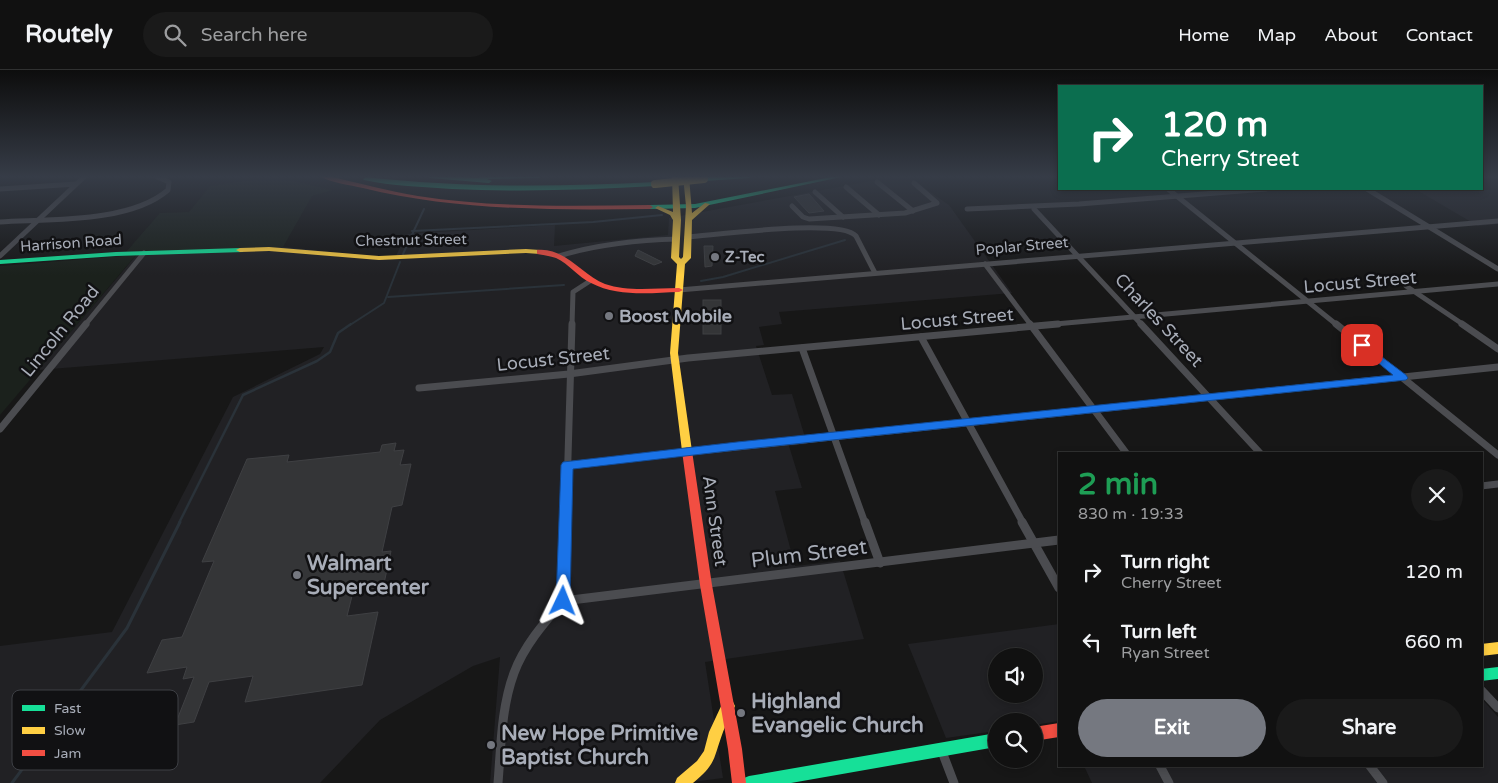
<!DOCTYPE html>
<html lang="en">
<head>
<meta charset="utf-8">
<style>
	body { margin:0; font-family:"Varela Round",sans-serif; background:#1a1a1a; color:#f1f3f6; height:100vh; display:flex; flex-direction:column; font-size:19px; white-space:nowrap }
	* { box-sizing:border-box; margin:0 }
	p { font-size:16px; color:#9c9d9f }
	.icon { flex:none; width:28px; height:28px; fill:none; stroke:currentColor; stroke-width:2; stroke-linecap:round; stroke-linejoin:round }
	.map { position:relative; flex:1; overflow:hidden }
	.details { position:absolute; left:1058px; top:382px; width:425px; height:315px; display:flex; flex-direction:column; background:#111; border-radius:0px; box-shadow:0 2px 8px #0003,0 0 0 1px #303131 }
	.details>* { flex:none }
	.hud { position:absolute; left:1058px; top:15px; width:425px; height:105px; border-radius:0px; box-shadow:0 2px 8px #0003,0 0 0 1px #303131; background:#0b6e4f; color:#fff; overflow:hidden }
	.controls { position:absolute; left:988px; top:578px; display:grid; gap:10px }
	.controls a { display:grid; place-items:center; width:55px; height:55px; border-radius:50%; background:#111; box-shadow:0 2px 8px #0003,0 0 0 1px #303131; font-size:25px }
	.pin { position:absolute; display:grid; place-items:center; width:42px; height:42px; color:#fff; margin:-21px; border-radius:10px; box-shadow:0 2px 8px #0006 }
	.me { position:absolute; width:55px; margin:-28px; rotate:2deg; stroke-linejoin:round; filter:drop-shadow(0 0 4px #0008) }
	.turn { display:flex; align-items:center; gap:18px; height:105px; padding:0 20px; font-size:22px }
	.turn .icon { width:65px; height:65px; stroke-width:2.5 }
	.turn b { display:block; font-size:35px; line-height:42px }
	.round { display:grid; place-items:center; flex:none; width:52px; height:52px; border-radius:26px; background:#1a1a1a }
	.headline { display:flex; align-items:center; justify-content:space-between; height:85px; padding:0 20px }
	h1 { font-size:30px; font-weight:700; line-height:38px; color:#1e9e55 }
	.button { display:flex; gap:10px; margin-top:auto; padding:10px 20px }
	.button a { flex:1; height:58px; border-radius:30px; background:#757880; color:#fff; font-size:20px; font-weight:700; line-height:58px; text-align:center }
	.button a+a { background:#1a1a1a; color:#f1f3f6 }
	ul { padding:0; list-style:none }
	li { display:flex; align-items:center; gap:15px; height:70px; padding:0 20px }
	li div { flex:1 }
	li b { display:block; font-size:19px }
	li em { font-style:normal }
	header { display:flex; align-items:center; gap:30px; box-sizing:border-box; height:70px; padding:0 25px; background:#111; border-bottom:1px solid #303131 }
	header strong { font-size:24px }
	nav { display:flex; gap:28px; margin-inline-start:auto; font-size:18px }
	.search { width:350px; height:45px; background:#1a1a1a; display:flex; align-items:center; gap:12px; box-sizing:border-box; padding:0 18px; border-radius:28px; color:#9c9d9f; font-size:19px }
	.map>svg:first-child { display:block }
	.built { fill:#212124; fill-rule:evenodd }
	.green { fill:#1b211c }
	.lines { fill:none; stroke-linecap:round; stroke-linejoin:round }
	.stream-far2 { stroke:#2a3239; stroke-width:2 }
	.stream-far1 { stroke:#2a3239; stroke-width:2.5 }
	.stream { stroke:#2a3239; stroke-width:3 }
	.building { fill:#343537; stroke:#3f4043 }
	.street-far2 { stroke:#4b4c50; stroke-width:5 }
	.street-far1 { stroke:#4b4c50; stroke-width:7 }
	.street { stroke:#4b4c50; stroke-width:9 }
	.fast { fill:#16e098; fill-rule:evenodd }
	.slow { fill:#ffcf43; fill-rule:evenodd }
	.jam { fill:#f24e42; fill-rule:evenodd }
	.slow-bridge { stroke:#ffcf43; stroke-width:8 }
	.route { fill:#1a73e8; stroke:#114b97 }
	.poi-dot { fill:#757880; stroke:#111113; stroke-width:2 }
	.labels { text-anchor:middle; dominant-baseline:central; stroke-width:5; stroke-linejoin:round; paint-order:stroke }
	.far-street-label { font-size:15px; fill:#a8adb8; stroke:#111113 }
	.far-poi-label { font-size:15px; font-weight:bold; fill:#a8adb8; stroke:#111113; text-anchor:start }
	.street-label { font-size:18px; fill:#a8adb8; stroke:#111113 }
	.poi-label { font-size:18px; font-weight:bold; fill:#a8adb8; stroke:#111113; text-anchor:start }
	.near-street-label { font-size:21px; fill:#a8adb8; stroke:#111113 }
	.near-poi-label { font-size:21px; font-weight:bold; fill:#a8adb8; stroke:#111113; text-anchor:start }
	.key { fill:#111113; stroke:#3e4045; stroke-width:1 }
	.key-label { font-size:14px; fill:#a8adb8 }
</style>
</head>
<body>
<header>
<strong>Routely</strong>
<div class="search"><svg class="icon" aria-label="search" viewBox="0 0 24 24"><circle cx="10" cy="10" r="6"/><path d="M15 15l6 6"/></svg>Search here</div>
<nav><a>Home</a><a>Map</a><a>About</a><a>Contact</a></nav>
</header>
<div class="map">
<svg width="1498" height="713" viewBox="0 0 1498 713">
	<rect width="100%" height="100%" fill="#171717"/>
	<g class="built">
		<polygon points="899,106 907,106 949,135 1012,223 779,242 782,254 759,257 764,275 756,276 772,325 792,324 807,374 789,376 802,418 775,421 795,496 840,491 864,569 705,592 723,708 684,713 490,713 500,587 473,596 380,650 320,713 0,713 0,576 112,562 233,327 320,284 324,277 38,300 140,181 283,177 372,186 396,186 406,164 555,155 554,176 668,165 669,148"/>
		<polygon points="1481,106 1498,106 1498,154 1478,156 1415,119 1481,119"/>
		<path d="M1059 554V651L1034 655V651H996V661L946 668 908 574ZM1034 586V624H996V586Z"/>
		<polygon points="1481,628 1498,647 1498,713 1092,713 1084,696 1481,696"/>
	</g>
	<g class="green">
		<polygon points="273,107 333,120 312,126 283,177 126,182 160,143 189,142 210,116"/>
		<polygon points="136,185 0,345 0,196"/>
	</g>
	<g class="lines">
		<g class="stream-far2">
			<polyline points="412,161 593,152 662,145"/>
			<polyline points="403,184 424,139"/>
			<polyline points="701,211 723,207 845,170"/>
			<polyline points="388,227 564,215"/>
			<polyline points="350,255 384,233 400,192"/>
		</g>
		<polyline class="stream-far1" points="179,453 243,325 317,291 330,282 338,263 351,254"/>
		<polyline class="stream" points="12,713 127,558 180,452"/>
	</g>
	<g class="building">
		<polygon points="809,124 824,141 809,143 794,127"/>
		<polygon points="704,176 713,176 712,196 705,197"/>
		<polygon points="638,180 662,192 654,195 635,186"/>
		<rect x="703" y="230" width="18" height="34"/>
		<polygon points="396,373 394,381 404,380 400,395 411,394 402,435 392,437 382,482 391,481 383,518 353,522 347,546 378,542 362,615 245,632 253,606 209,612 194,652 175,655 194,607 183,609 187,597 147,603 162,570 182,567 214,491 202,492 247,389 289,385 287,392 380,382 382,375"/>
	</g>
	<g class="lines">
		<g class="street-far2">
			<polyline points="877,112 913,141"/>
			<polyline points="846,117 879,145"/>
			<polyline points="0,119 76,114"/>
			<polyline points="1168,119 1337,255"/>
			<polyline points="1367,119 1498,199"/>
			<polyline points="815,122 843,147"/>
			<polyline points="792,136 803,147 809,149 905,143 937,133 914,113"/>
			<polyline points="967,139 1079,134 1266,119"/>
			<polyline points="1034,139 1142,255"/>
			<path d="M0 152C50 149 130 153 168 120L169 112 155 106"/>
			<path d="M687 167C716 165 840 148 856 166L875 203"/>
			<polyline points="0,186 85,106"/>
			<path d="M559 186C598 174 637 170 677 169"/>
			<polyline points="985,194 1031,255"/>
			<polyline points="1406,216 1464,255"/>
			<polyline points="679,220 1498,151"/>
			<polyline points="85,255 144,183"/>
			<polyline points="572,255 573,222 590,211"/>
			<polyline points="1044,255 1498,214"/>
		</g>
		<g class="street-far1">
			<polyline points="1030,254 1127,384"/>
			<polyline points="1141,254 1261,384"/>
			<polyline points="1336,254 1498,385"/>
			<polyline points="1462,254 1498,279"/>
			<polyline points="921,267 1023,453"/>
			<polyline points="802,278 865,453"/>
			<polyline points="419,318 569,304 688,288 1058,254"/>
			<polyline points="0,359 86,254"/>
			<polyline points="567,395 1498,297"/>
			<polyline points="1481,416 1498,414"/>
			<polyline points="566,453 572,254"/>
		</g>
		<g class="street">
			<polyline points="865,452 880,493"/>
			<polyline points="1022,452 1059,518"/>
			<polyline points="563,531 1059,470"/>
			<polyline points="563,531 566,452"/>
			<polyline points="1481,620 1498,638"/>
			<polyline points="941,679 954,713"/>
			<polyline points="1160,696 1169,713"/>
			<polyline points="1370,696 1383,713"/>
			<path d="M498 713C501 677 501 638 514 603 524 576 544 553 563 531"/>
		</g>
		<g class="fast">
			<polygon points="427,106 447,106 479,108 479,106 542,106 539,108 487,109 492,111 489,113 430,108"/>
			<polygon points="727,106 752,106 749,108 704,111 701,109 704,107"/>
			<polygon points="836,106 846,106 695,138 650,139 647,137 650,135 695,134"/>
			<path d="M366 107C462 118 558 117 655 112L658 114 655 116C587 120 519 122 452 119 423 117 392 116 364 110L363 109Z"/>
			<polygon points="240,178 243,178 243,182 116,186 0,194 0,190 116,182"/>
			<polygon points="1498,597 1498,609 1481,611 1481,599"/>
			<polygon points="996,663 996,677 791,713 742,713 744,708 749,706"/>
		</g>
		<g class="slow">
			<polygon points="672,106 678,106 681,150 679,187 681,189 683,187 686,136 683,106 689,106 692,143 705,133 710,134 692,150 691,188 685,194 678,283 692,381 687,385 682,381 670,283 677,194 671,188 673,150 670,145 655,138 658,136 673,142"/>
			<polygon points="269,177 379,186 526,179 540,180 544,182 540,184 526,183 379,190 269,181 240,182 236,180 240,178"/>
			<polygon points="1498,572 1498,584 1481,586 1481,574"/>
			<path d="M728 630 733 632 735 636C731 645 726 653 723 662 713 689 717 693 693 713H675L677 708 697 691 704 681 709 662 723 632Z"/>
		</g>
		<g class="jam">
			<path d="M320 106H329C358 113 388 121 418 126 495 138 573 136 650 135L653 137 650 139C554 140 457 141 363 118 350 115 331 113 320 106Z"/>
			<path d="M537 180C565 177 582 205 605 214 628 222 655 218 679 218L683 220 679 222C650 223 618 227 591 213 578 207 569 194 556 188 550 186 544 185 537 184Z"/>
			<polygon points="687,377 692,381 712,515 742,679 746,713 732,713 728,679 700,515 682,381"/>
			<polygon points="1059,653 1059,667 1034,671 1034,657"/>
		</g>
		<polyline class="slow-bridge" points="655,114 704,109"/>
	</g>
	<linearGradient id="sky" x2="0" y2="1"><stop stop-color="#0d0d0d"/><stop offset="0.52" stop-color="#363c47"/><stop offset="1" stop-color="#363c47" stop-opacity="0"/></linearGradient>
	<rect width="1498" height="205" fill="url(#sky)"/>
	<polygon class="route" points="1362,272 1406,305 1408,308 1406,310 737,380 573,399 570,531 568,535 563,537 558,535 556,531 561,395 563,392 737,372 1393,305 1359,277 1359,273"/>
	<g class="poi-dot">
		<circle cx="715" cy="187" r="5"/>
		<circle cx="609" cy="246" r="5"/>
		<circle cx="297" cy="505" r="5"/>
		<circle cx="741" cy="643" r="5"/>
		<circle cx="491" cy="675" r="5"/>
	</g>
	<g class="labels">
		<g class="far-street-label">
			<text transform="translate(411 170) rotate(-1)">Chestnut Street</text>
			<text transform="translate(71 173) rotate(-4)">Harrison Road</text>
			<text transform="translate(1022 176) rotate(-5)">Poplar Street</text>
		</g>
		<g class="far-poi-label">
			<text x="725" y="187">Z-Tec</text>
		</g>
		<g class="street-label">
			<text transform="translate(1360 212) rotate(-5)">Locust Street</text>
			<text transform="translate(957 249) rotate(-5)">Locust Street</text>
			<text transform="translate(1159 250) rotate(47)">Charles Street</text>
			<text transform="translate(60 261) rotate(-51)">Lincoln Road</text>
			<text transform="translate(553 289) rotate(-6)">Locust Street</text>
			<text transform="translate(715 451) rotate(82)">Ann Street</text>
		</g>
		<g class="poi-label">
			<text x="619" y="246">Boost Mobile</text>
		</g>
		<g class="near-street-label">
			<text transform="translate(809 484) rotate(-7)">Plum Street</text>
		</g>
		<g class="near-poi-label">
			<text x="307" y="493">Walmart<tspan x="307" dy="24">Supercenter</tspan></text>
			<text x="751" y="631">Highland<tspan x="751" dy="24">Evangelic Church</tspan></text>
			<text x="501" y="663">New Hope Primitive<tspan x="501" dy="24">Baptist Church</tspan></text>
		</g>
	</g>
	<rect x="12" y="620" width="166" height="80" rx="8" class="key"/>
	<rect x="22" y="635" width="23" height="6" fill="#16e098"/>
	<rect x="22" y="657" width="23" height="7" fill="#ffcf43"/>
	<rect x="22" y="680" width="23" height="6" fill="#f24e42"/>
	<g class="key-label">
		<text x="54" y="643">Fast</text>
		<text x="54" y="665">Slow</text>
		<text x="54" y="688">Jam</text>
	</g>
</svg>
<div class="controls">
<a><svg class="icon" aria-label="sound" viewBox="0 0 24 24"><path d="M4 9h4l5-4v14l-5-4H4zM17 9q2 3 0 6"/></svg></a>
<a><svg class="icon" aria-label="search" viewBox="0 0 24 24"><circle cx="10" cy="10" r="6"/><path d="M15 15l6 6"/></svg></a>
</div>
<div class="pin" style="left:1362px;top:275px;background:#d93025"><svg class="icon" aria-label="arrive" viewBox="0 0 24 24"><path d="M6 21V4h12l-3 4 3 4H6"/></svg></div>
<svg class="me" style="left:563px;top:531px" viewBox="-20 -20 40 40"><path d="M0-17L14 15 0 8-14 15z" fill="#1a73e8" stroke="#fff" stroke-width="4"/></svg>
<div class="hud">
<div class="turn"><svg class="icon" aria-label="right" viewBox="0 0 24 24"><path d="M7 20v-9h11M14 6l5 5-5 5"/></svg><div><b>120 m</b>Cherry Street</div></div>
</div>
<section class="details">
<div class="headline"><div><h1>2 min</h1><p>830 m · 19:33</p></div><a class="round"><svg class="icon" aria-label="close" viewBox="0 0 24 24"><path d="M6 6l12 12M18 6L6 18"/></svg></a></div>
<ul>
<li><svg class="icon" aria-label="right" viewBox="0 0 24 24"><path d="M7 20v-9h11M14 6l5 5-5 5"/></svg><div><b>Turn right</b><p>Cherry Street</p></div><em>120 m</em></li>
<li><svg class="icon" aria-label="left" viewBox="0 0 24 24"><path d="M17 20v-9H6M10 6l-5 5 5 5"/></svg><div><b>Turn left</b><p>Ryan Street</p></div><em>660 m</em></li>
</ul>
<div class="button"><a>Exit</a><a>Share</a></div>
</section>
</div>
</body>
</html>
